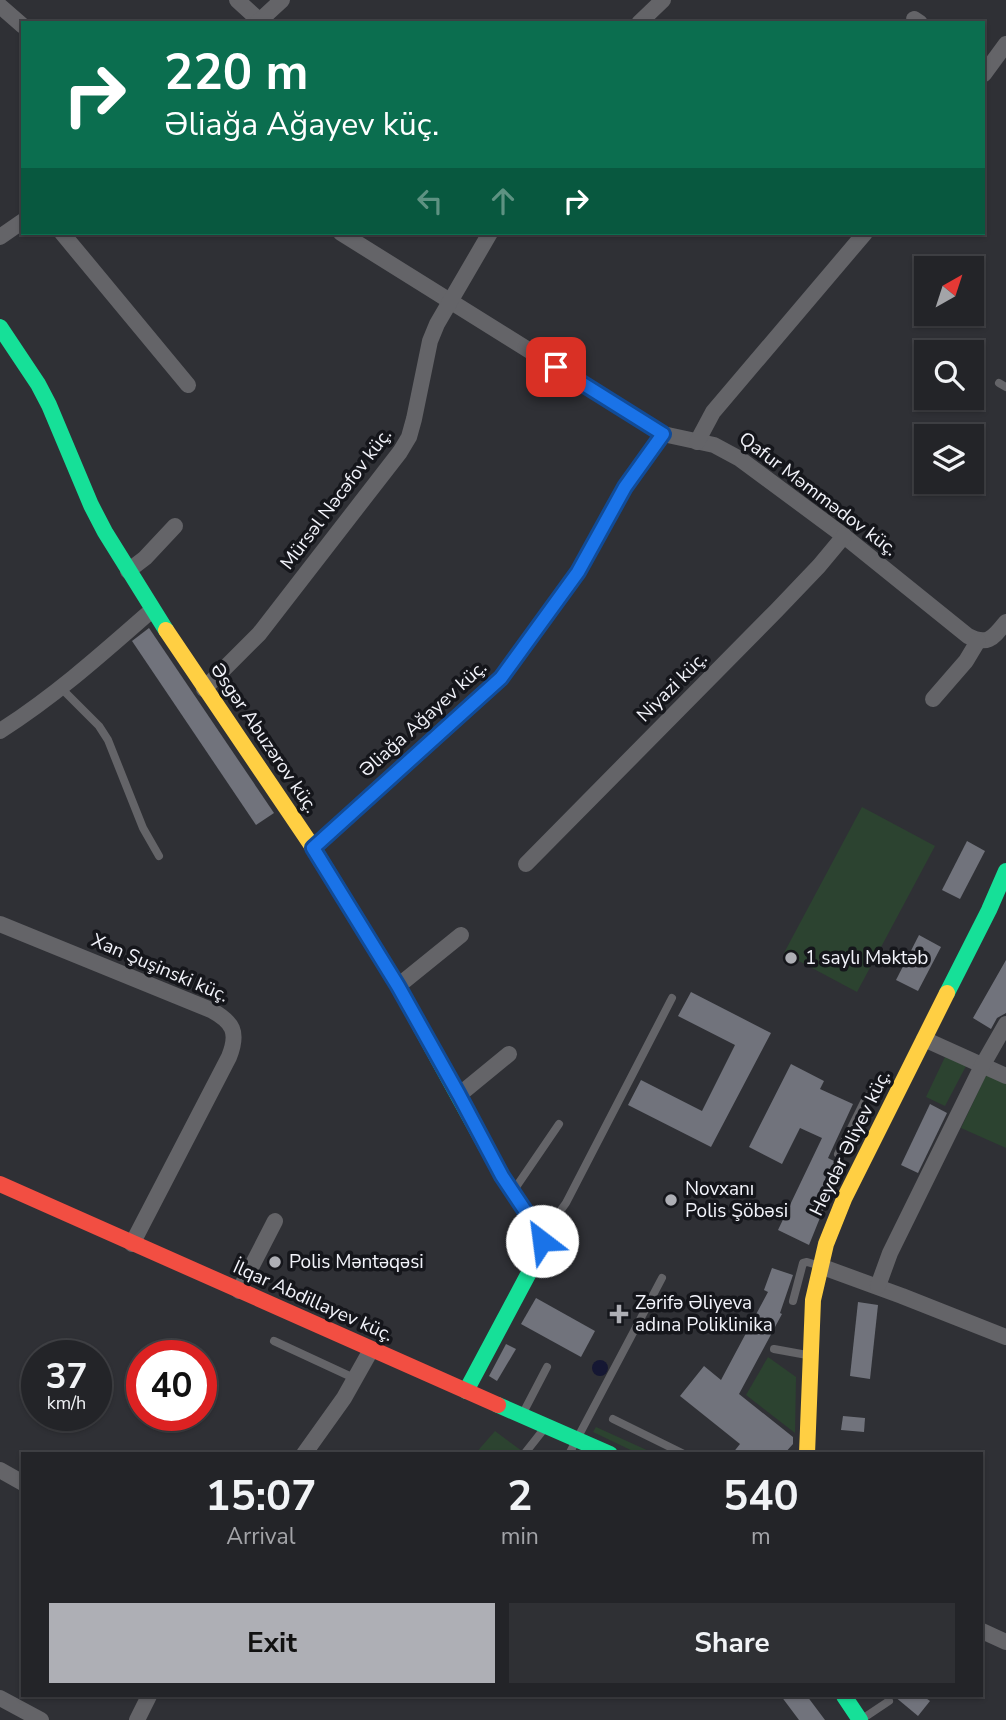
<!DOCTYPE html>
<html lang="en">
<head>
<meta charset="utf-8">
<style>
	body { margin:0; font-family:"Nunito Sans",sans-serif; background:#2f3034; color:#f1f3f6; height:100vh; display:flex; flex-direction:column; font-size:26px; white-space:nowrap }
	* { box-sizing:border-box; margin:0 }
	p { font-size:23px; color:#a3a4a8 }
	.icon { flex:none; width:38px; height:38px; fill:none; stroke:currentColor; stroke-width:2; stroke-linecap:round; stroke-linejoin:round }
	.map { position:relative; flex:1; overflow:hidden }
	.drawer { position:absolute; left:21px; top:1452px; width:962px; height:245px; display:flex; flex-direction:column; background:#232428; border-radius:0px; box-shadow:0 2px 5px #0004,0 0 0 2px #404145 }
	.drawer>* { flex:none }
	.banner { position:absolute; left:21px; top:21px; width:964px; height:214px; border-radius:0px; box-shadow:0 2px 5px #0004,0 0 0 2px #404145; background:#0b6e4f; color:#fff; overflow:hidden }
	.needle { width:46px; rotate:39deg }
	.controls { position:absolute; left:914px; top:256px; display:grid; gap:14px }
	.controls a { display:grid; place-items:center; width:70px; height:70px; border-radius:0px; background:#232428; box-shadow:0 2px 5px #0004,0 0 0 2px #404145; font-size:35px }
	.speed { position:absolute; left:21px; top:1340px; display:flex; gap:14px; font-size:35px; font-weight:700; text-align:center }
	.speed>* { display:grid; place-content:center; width:91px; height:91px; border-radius:50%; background:#232428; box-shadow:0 2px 5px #0004,0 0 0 2px #404145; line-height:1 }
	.speed small { font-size:18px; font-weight:400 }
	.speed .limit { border:10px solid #d22; background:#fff; color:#111 }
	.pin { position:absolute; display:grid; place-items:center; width:60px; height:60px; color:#fff; margin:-30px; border-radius:14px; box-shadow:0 4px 10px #0006 }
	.me { position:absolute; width:77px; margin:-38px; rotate:330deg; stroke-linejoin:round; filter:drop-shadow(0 0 5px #0008) }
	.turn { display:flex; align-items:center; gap:24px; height:147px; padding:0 28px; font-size:32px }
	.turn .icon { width:91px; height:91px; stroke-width:2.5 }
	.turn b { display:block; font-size:49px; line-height:60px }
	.lanes { display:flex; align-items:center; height:66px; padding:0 28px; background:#0003; justify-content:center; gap:35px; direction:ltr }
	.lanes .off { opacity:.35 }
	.eta { display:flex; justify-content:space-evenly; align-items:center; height:119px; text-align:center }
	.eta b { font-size:42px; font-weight:700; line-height:49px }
	.cta { display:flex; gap:14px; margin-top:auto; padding:14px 28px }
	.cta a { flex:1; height:80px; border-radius:0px; background:#aeafb5; color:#111; font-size:28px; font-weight:700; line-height:80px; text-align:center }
	.cta a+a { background:#2f3034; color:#f1f3f6 }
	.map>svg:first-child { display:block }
	.green { fill:#2c4330 }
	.water { fill:#151733 }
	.building { fill:#71737c }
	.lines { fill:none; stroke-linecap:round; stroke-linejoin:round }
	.lane { stroke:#646468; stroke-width:8 }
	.street { stroke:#646468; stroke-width:16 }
	.fast { stroke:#16e098; stroke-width:16 }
	.slow { stroke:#ffcf43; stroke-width:16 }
	.jam { stroke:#f24e42; stroke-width:16 }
	.route-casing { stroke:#114b97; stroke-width:18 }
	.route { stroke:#1a73e8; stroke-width:12 }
	.poi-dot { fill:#aeafb5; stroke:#15161b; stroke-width:2.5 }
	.labels { text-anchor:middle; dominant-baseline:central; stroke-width:7; stroke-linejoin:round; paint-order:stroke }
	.street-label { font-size:19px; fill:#f2f3fa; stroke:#15161b }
	.poi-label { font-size:19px; fill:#f2f3fa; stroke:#15161b; text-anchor:start }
</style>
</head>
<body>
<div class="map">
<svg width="1006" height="1720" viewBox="0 0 1006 1720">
	<rect width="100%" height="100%" fill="#2f3035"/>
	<g class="green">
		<polygon points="862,807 935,846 857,992 784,953"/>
		<polygon points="945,1057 966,1066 945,1106 926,1097"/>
		<polygon points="986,1075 1006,1083 1006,1148 961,1128"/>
		<polygon points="768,1357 796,1377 795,1433 746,1395"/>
		<polygon points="596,1427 651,1452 650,1454 639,1454 593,1432"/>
		<polygon points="495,1431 526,1454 475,1454"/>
	</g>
	<circle class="water" cx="600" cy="1368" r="8"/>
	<g class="building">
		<polygon points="149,628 274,813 256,825 132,641"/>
		<polygon points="967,841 985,851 960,899 942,890"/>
		<polygon points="919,935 941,947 918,991 896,980"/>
		<polygon points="1006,960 1006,1013 997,1018 991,1029 973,1018"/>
		<polygon points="691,992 771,1033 711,1147 628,1105 641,1080 702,1111 735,1045 678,1016"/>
		<polygon points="791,1064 824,1081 820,1089 853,1104 828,1158 844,1166 830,1193 809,1245 778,1230 822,1138 800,1128 782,1164 749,1147"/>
		<polygon points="930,1104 947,1113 918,1173 901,1165"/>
		<polygon points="772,1268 793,1275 780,1313 782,1314 739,1394 793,1437 793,1444 784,1454 732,1454 740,1444 680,1396 704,1366 721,1380 768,1292 764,1290"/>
		<polygon points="536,1298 595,1331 581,1357 521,1324"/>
		<polygon points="858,1302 878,1305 870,1379 850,1376"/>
		<polygon points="506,1344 516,1349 497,1381 489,1376"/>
		<polygon points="843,1416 865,1418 864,1432 841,1430"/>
		<polygon points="781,1696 807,1696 825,1720 799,1720"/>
		<polygon points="894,1696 923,1696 930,1701 918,1716"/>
	</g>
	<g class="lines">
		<g class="lane">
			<polyline points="999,383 1006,387"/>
			<polyline points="61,688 99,726 108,740 143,828 159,856"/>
			<polyline points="838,1154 867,1096"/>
			<polyline points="514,1190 559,1124"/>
			<polyline points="540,1233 558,1214 566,1203 672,998"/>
			<polyline points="793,1301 803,1263 807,1262 817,1265"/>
			<polyline points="274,1341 356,1379"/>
			<polyline points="774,1349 807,1355"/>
			<polyline points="523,1413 547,1367"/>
			<polyline points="613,1419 684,1454"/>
			<polyline points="525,1453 544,1429"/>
			<polyline points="569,1454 662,1278"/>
			<polyline points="862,1719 889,1701"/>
		</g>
		<g class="street">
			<polyline points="237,0 260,21"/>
			<polyline points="0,6 23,26"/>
			<polyline points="914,19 920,23"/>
			<polyline points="257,23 282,0"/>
			<polyline points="639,23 663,0"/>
			<polyline points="984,74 1006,44"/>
			<polyline points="62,233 188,385"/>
			<path d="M341 233 663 434 714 445 740 459 844 536 968 636C988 646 993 638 1006 622"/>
			<polyline points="0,237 23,221"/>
			<polyline points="697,442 713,412 865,233"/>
			<polyline points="128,571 145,558 175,526"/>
			<polyline points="204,689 259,634 400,452 409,437 414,419 430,341 437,324 490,233"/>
			<polyline points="933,699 966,661 978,641"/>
			<path d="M0 731C55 696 103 653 152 610"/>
			<polyline points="313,848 501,678 578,572 625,487 663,434"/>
			<polyline points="526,864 776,611 819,566 844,536"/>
			<path d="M0 924 211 1010C233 1022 239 1032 229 1057L132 1244"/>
			<polyline points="398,986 461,935"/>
			<polyline points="924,1039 1006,1076"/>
			<polyline points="459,1095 509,1054"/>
			<polyline points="820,1266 902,1296 1006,1337"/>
			<polyline points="878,1286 890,1253 982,1066 1006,1024"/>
			<polyline points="239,1291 275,1221"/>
			<polyline points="304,1454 344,1398 371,1350"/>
			<polyline points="0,1470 23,1483"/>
			<polyline points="982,1631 1006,1642"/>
			<polyline points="0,1698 41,1720"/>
			<polyline points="137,1720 149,1696"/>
		</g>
		<g class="fast">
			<polyline points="0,327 38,384 49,405 91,505 105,532 166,630"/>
			<polyline points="314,849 398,986 502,1176 540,1233 542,1241 539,1254 466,1391"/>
			<polyline points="947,993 989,910 1006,871"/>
			<polyline points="498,1405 610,1454"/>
			<polyline points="844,1696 860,1720"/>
		</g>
		<g class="slow">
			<polyline points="166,630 314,849"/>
			<polyline points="807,1454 813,1300 826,1244 844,1199 947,993"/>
		</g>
		<polyline class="jam" points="0,1184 498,1405"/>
	</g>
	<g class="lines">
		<defs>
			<polyline id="route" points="542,1241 540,1233 502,1176 459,1095 398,986 313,848 501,678 578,572 625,487 663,434 556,367"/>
		</defs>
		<use href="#route" class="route-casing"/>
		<use href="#route" class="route"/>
	</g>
	<g class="poi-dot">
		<circle cx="791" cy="958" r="7"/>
		<circle cx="671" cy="1200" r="7"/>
		<circle cx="275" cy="1262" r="7"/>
		<path d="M615.5 1303.5h7v7h7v7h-7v7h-7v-7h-7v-7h7z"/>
	</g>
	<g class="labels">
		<g class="street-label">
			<text transform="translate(818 494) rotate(37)">Qafur Məmmədov küç.</text>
			<text transform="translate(336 499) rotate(-53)">Mürsəl Nəcəfov küç.</text>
			<text transform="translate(672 687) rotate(-45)">Niyazi küç.</text>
			<text transform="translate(423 719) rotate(-42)">Əliağa Ağayev küç.</text>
			<text transform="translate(264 738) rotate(56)">Əsgər Abuzərov küç.</text>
			<text transform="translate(160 968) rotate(23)">Xan Şuşinski küç.</text>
			<text transform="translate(850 1143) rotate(-64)">Heydər Əliyev küç.</text>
			<text transform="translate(313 1301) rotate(24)">İlqar Abdillayev küç.</text>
		</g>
		<g class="poi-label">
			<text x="805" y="958">1 saylı Məktəb</text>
			<text x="685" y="1189">Novxanı<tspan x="685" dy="22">Polis Şöbəsi</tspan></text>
			<text x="289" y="1262">Polis Məntəqəsi</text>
			<text x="635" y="1303">Zərifə Əliyeva<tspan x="635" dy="22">adına Poliklinika</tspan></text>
		</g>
	</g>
</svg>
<div class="controls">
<a><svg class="needle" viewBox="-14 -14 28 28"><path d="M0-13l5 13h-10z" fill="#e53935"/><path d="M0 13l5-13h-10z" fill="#a3a4a8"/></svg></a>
<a><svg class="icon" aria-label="search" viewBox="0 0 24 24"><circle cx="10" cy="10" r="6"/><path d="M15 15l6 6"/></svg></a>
<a><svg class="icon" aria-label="layers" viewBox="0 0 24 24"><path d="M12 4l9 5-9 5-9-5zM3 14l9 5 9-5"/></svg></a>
</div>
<div class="speed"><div>37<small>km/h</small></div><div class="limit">40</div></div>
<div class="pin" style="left:556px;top:367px;background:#d93025"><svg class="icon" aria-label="arrive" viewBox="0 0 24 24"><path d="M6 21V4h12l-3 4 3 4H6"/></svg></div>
<svg class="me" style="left:542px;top:1241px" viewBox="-20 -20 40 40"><circle r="19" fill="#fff"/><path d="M0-13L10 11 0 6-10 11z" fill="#1a73e8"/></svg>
<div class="banner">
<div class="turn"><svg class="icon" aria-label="right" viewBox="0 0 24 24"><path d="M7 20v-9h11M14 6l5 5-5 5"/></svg><div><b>220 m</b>Əliağa Ağayev küç.</div></div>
<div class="lanes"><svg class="icon off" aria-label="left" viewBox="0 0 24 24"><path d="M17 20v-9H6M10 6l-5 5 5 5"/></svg><svg class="icon off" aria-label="ahead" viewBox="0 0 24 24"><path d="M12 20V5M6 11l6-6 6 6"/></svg><svg class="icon" aria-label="right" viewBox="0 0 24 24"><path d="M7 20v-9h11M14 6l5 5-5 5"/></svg></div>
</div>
<section class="drawer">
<div class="eta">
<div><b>15:07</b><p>Arrival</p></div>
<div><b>2</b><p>min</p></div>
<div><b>540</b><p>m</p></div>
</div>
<div class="cta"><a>Exit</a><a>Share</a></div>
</section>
</div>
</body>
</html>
